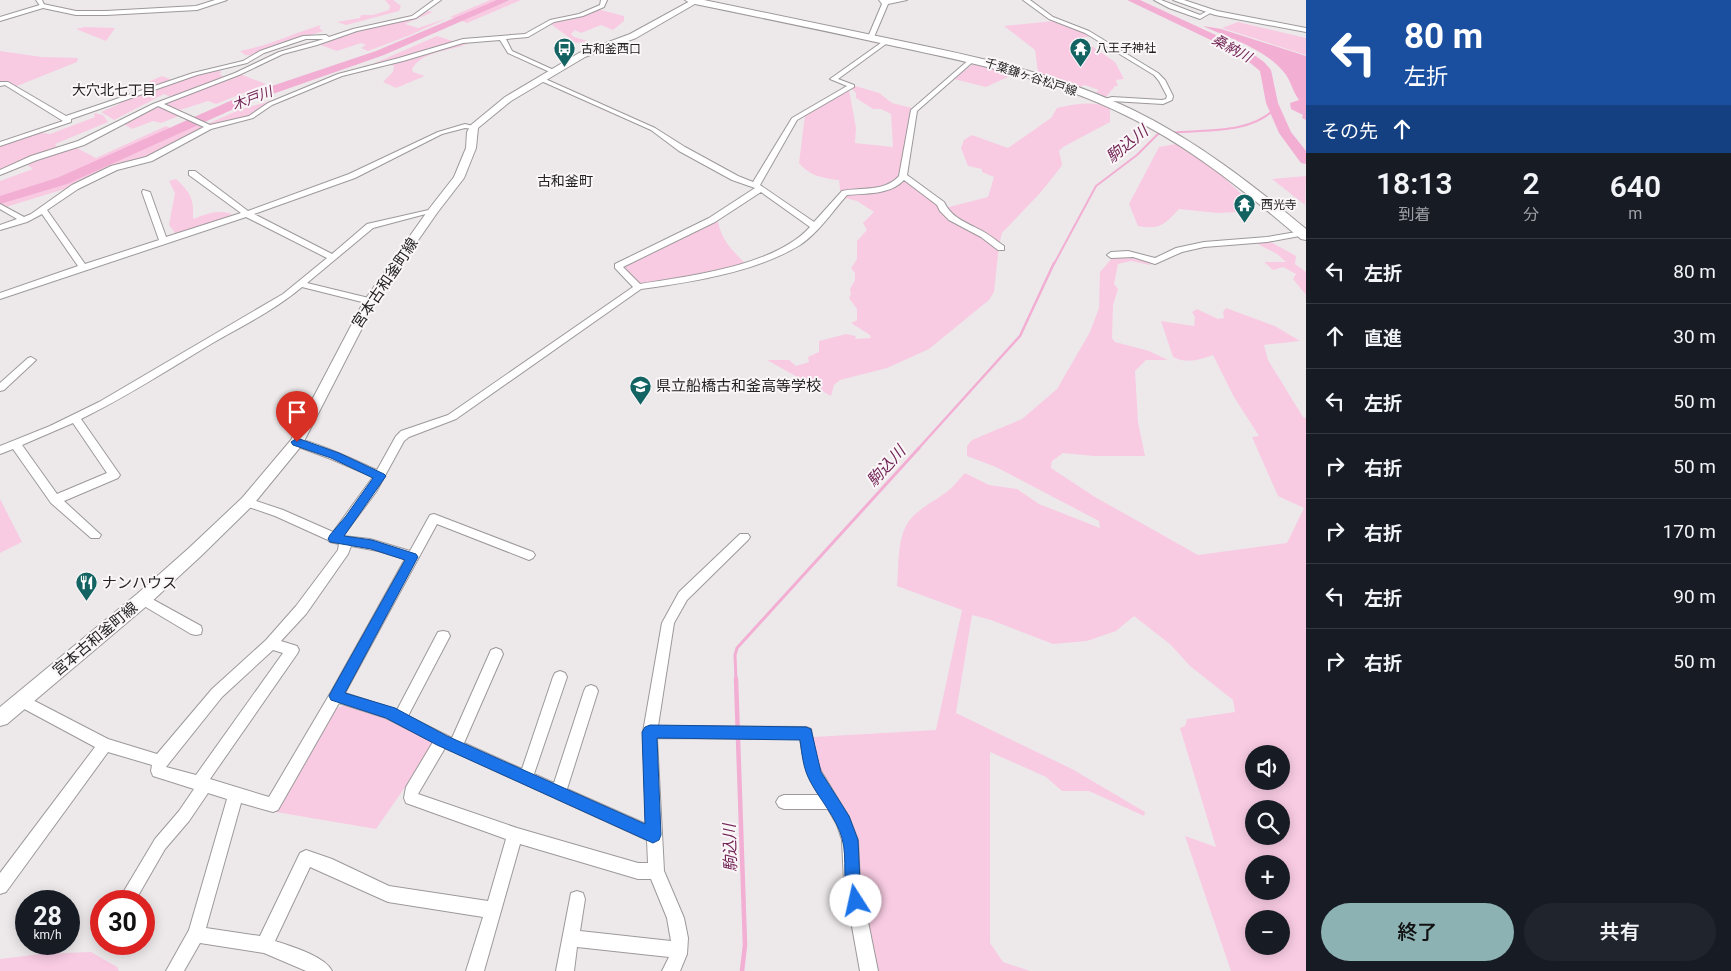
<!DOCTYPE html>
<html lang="ja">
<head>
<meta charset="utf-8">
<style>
	body { margin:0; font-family:Roboto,"Noto Sans JP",sans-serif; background:#20242c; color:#f1f3f6; height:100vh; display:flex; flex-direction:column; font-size:19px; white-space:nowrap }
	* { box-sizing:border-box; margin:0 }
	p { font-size:16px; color:#9ea1a6 }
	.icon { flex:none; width:28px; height:28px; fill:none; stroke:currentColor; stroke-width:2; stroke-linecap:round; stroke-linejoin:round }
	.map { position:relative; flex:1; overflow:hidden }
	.sheet { display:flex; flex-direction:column; background:#171b24; width:425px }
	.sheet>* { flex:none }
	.guide { background:#1a4fa0; color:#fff; overflow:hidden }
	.buttons { position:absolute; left:1245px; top:745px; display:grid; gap:10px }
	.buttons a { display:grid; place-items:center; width:45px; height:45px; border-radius:50%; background:#171b24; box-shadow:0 2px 12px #0003; font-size:25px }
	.speed { position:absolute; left:15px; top:890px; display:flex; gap:10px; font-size:25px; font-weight:700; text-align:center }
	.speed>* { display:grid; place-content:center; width:65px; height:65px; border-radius:50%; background:#171b24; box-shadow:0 2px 12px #0003; line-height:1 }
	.speed small { font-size:12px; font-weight:400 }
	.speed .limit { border:8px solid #d22; background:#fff; color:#111 }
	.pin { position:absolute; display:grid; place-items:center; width:42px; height:42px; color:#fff; margin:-51px -21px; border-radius:50% 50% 50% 0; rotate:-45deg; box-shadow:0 0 5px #0007 }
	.pin .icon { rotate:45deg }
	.me { position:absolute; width:55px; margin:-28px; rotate:350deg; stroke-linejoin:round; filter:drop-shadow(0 0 4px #0008) }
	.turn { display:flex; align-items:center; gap:18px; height:105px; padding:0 15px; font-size:22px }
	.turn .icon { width:65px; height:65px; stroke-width:2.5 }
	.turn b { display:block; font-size:35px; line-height:42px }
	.then { display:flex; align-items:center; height:48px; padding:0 15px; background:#0003; gap:10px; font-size:19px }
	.eta { display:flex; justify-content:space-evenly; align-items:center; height:85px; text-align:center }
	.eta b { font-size:30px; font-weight:600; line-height:35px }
	.button { display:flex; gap:10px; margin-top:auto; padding:10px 15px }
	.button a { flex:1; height:58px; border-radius:30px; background:#8db2b4; color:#111; font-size:20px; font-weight:600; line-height:58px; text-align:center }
	.button a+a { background:#20242c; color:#f1f3f6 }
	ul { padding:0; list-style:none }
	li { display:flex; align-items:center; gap:15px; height:65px; padding:0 15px; border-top:1px solid #363941 }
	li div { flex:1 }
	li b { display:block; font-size:19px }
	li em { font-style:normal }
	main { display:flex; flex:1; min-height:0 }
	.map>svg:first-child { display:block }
	.green { fill:#f8cbe2; fill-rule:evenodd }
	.water { fill:#f2aed3 }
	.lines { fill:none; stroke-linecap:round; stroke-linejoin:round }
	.stream-far3 { stroke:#f2aed3; stroke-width:2 }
	.stream-far2 { stroke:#f2aed3; stroke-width:2.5 }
	.stream-far1 { stroke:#f2aed3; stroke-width:3 }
	.stream { stroke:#f2aed3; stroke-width:4.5 }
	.river { fill:#f2aed3; fill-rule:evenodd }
	.minor-casing { stroke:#9d999b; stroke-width:2 }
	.tertiary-casing { stroke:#9d999b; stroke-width:2 }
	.primary-casing { stroke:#9d999b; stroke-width:2 }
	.minor { fill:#fff; fill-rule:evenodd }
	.tertiary { fill:#fff; fill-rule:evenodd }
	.primary { fill:#fff; fill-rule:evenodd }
	.route { fill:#1a73e8; stroke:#114b97 }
	.labels { text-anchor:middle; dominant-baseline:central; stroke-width:4; stroke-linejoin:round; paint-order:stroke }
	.far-poi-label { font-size:12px; fill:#242223; stroke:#faf6f8; text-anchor:start }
	.far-street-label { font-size:12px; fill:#242223; stroke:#faf6f8 }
	.far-water-label { font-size:14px; font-style:italic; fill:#732656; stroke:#faf6f8 }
	.far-neighbourhood-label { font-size:14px; fill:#242223; stroke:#faf6f8 }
	.street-label { font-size:15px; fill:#242223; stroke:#faf6f8 }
	.poi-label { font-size:15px; fill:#242223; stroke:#faf6f8; text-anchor:start }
	.water-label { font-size:16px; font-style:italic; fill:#732656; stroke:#faf6f8 }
</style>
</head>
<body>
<main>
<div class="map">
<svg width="1306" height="971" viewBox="0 0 1306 971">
	<rect width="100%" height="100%" fill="#ede9eb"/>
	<g class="green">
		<polygon points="385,0 393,0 401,6 399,11 346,25 337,22 360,18 361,15 373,15 389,10 390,6"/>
		<polygon points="490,0 505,0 457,19 450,17"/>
		<polygon points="511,0 521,0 467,23 459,20"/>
		<polygon points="597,9 624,16 624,21 613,30 601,25 581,33 575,30 571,34 574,37 588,41 576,43 551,24 553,21"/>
		<polygon points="428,11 433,12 405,24 418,28 448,18 408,36 368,51 361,48 366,45 361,43 337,51 318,44 358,30 417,17"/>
		<polygon points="1054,21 1091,36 1080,38 1115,62 1124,79 1116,80 1118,86 1115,86 1106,97 1099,96 1096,92 1099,90 1085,85 1077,88 1038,73 1035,50 1004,26"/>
		<polygon points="1238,22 1306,38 1306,55 1222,28"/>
		<path d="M321 25 319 28 323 31 261 51 255 56 245 55 240 51C268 46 294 33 321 25Z"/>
		<polygon points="85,27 115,28 106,41 76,29"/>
		<polygon points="437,36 456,42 399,60 368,66"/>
		<path d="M475 40C458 52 424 48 412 69L413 72 425 76 396 88 383 82 393 72 394 66 387 64 457 44Z"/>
		<polygon points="0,51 42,57 78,58 77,62 17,86 7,81 0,83"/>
		<polygon points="973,64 1006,71 1010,76 986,87 954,79"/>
		<polygon points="217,70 222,72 219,74 225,77 171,97 164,94 114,120 101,112 119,104 122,100 151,90 145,86 148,82 162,76 175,81"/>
		<polygon points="240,74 266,84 216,104 208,101 180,110 163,103"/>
		<path d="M852 85 879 93 892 103 912 108 900 175 949 207 988 197 994 177 982 172V169L968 166 961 148 964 140 972 135 1008 148 1051 118 1057 108C1074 104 1094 101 1110 107V122L1063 147 1059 151 1062 164 1061 167 1041 192 1002 233 999 245 994 292 989 300 929 349 887 368 840 380 834 385 831 396 767 360H789L796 366 809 362 808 357 819 352V341L846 334 856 336 855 339 871 338 870 335 851 323 857 320V309L849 298 851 294 850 289 855 280V273L851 268 857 259V241L867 230 863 223 874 212 857 201 841 197 839 180C824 179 808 175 799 163L805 115 849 90 856 128 855 143 893 147 891 114 881 109H873L856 98V93L851 88Z"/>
		<polygon points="291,95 250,116 211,125 207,124 239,110"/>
		<polygon points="156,106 179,116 161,123 153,121 132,129 122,123"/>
		<polygon points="94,113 103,115 108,122 55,144 58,148 0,172 0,144 37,132 50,134 95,117"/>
		<polygon points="195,122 204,127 158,152 71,187 6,207 0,203 63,181"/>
		<polygon points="166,126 174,130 60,180 0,200 0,181 33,169 25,163 75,147 96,158"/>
		<path d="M1176 144 1218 172 1251 203 1238 212 1218 213 1179 209C1164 225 1160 230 1138 226L1129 204 1159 147Z"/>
		<polygon points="1306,176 1305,205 1272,179"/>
		<path d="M176 179C191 193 194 199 193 219 206 214 218 209 232 214L220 221 176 234 169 225 175 193 169 181Z"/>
		<path d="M718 221C721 240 732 250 746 264L641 285 623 266Z"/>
		<polygon points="1269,241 1296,256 1295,264 1306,272 1306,295 1293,279 1296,274 1283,267 1273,270 1264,262 1286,262 1277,254 1254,242"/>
		<path d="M1124 254 1152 261 1150 265 1131 261 1118 264 1114 284 1118 289 1113 305 1112 338 1115 342 1149 351 1168 360H1146L1135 371 1138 422 1145 456H1094L1063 453 1052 461 1051 468 1095 497 1198 555 1287 543 1304 508 1278 496 1252 437 1259 436 1234 397 1213 355C1199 360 1187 364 1173 357L1161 321 1194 326 1195 317 1192 312 1197 309 1218 319 1224 318 1223 312 1226 308 1275 326 1300 341 1264 345 1268 360 1303 417 1306 418V971H1231L1185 836 1216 847 1180 728 1185 726 1187 719 1235 712 1233 700 1190 666 1171 645 1134 616 1116 631 1087 641 1053 644 991 620 972 615 956 713 1072 769 1145 812 1144 816 1089 791H1062L1046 777 990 752V943L1003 962 1030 971H874L855 855 814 763 813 737 936 730 962 610 897 586C899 567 897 541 907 524 916 509 936 501 949 490 955 485 960 478 965 473L989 485 1017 489 1039 504 1100 528 1099 521 996 467 967 456V446L972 440 1022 419 1057 389 1090 332 1099 308 1100 272 1114 256ZM1254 754H1281V781H1254ZM1254 809H1281V836H1254ZM1254 864H1281V891H1254ZM1254 919H1281V946H1254Z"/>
		<polygon points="0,499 22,542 0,553"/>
		<polygon points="345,705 387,718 435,744 376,829 276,812 334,709"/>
		<polygon points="91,952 117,967 119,971 0,971 0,959 40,954"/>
	</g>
	<path class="water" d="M1203 26 1221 29 1306 56V120L1302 118 1303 115 1291 109 1290 103 1299 100C1292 91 1291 79 1282 70 1263 48 1229 38 1203 26Z"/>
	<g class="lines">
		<g class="stream-far3">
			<path d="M1170 133C1206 129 1247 135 1275 109"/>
			<polyline points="1054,264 1096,186 1137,155 1158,134 1163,134"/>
		</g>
		<polyline class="stream-far2" points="918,449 1020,336 1054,263"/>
		<polyline class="stream-far1" points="736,681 735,655 737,648 919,448"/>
		<polyline class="stream" points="736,679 745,945 742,971"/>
		<g class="river">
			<polygon points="497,0 510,0 384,55 247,103 67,184 0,204 0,196 57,178 239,97 376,51"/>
			<polygon points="1127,0 1140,0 1246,49 1264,62 1271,70 1278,103 1291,132 1306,151 1306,164 1301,163 1279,133 1266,103 1260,71 1238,53"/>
		</g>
		<defs>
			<g id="minor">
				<polygon points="36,0 42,0 45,7 41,7"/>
				<path d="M434 0H441L416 18 357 31 317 45 283 54 239 75 164 104 210 125 249 116 268 103 338 74 399 58 463 39 525 34 550 20 579 14 600 5 601 0H607L604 7 583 16 554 22 528 37 506 39 512 51 556 71V73H552L508 53 500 40 463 43 403 61 342 76 272 105 253 118 211 129 152 161 117 170 78 189 47 210 85 264 159 240 142 192 143 190 150 192 166 237 241 213 189 175V171H195L248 211 349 174 438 132 465 124 477 127 474 129 465 128 442 134 355 178 254 214 332 254 367 224 433 209 437 211 373 228 307 283 373 299V303L370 304 302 287C275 310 242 326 211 344 168 370 126 397 81 419L120 475 118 478 64 501 101 535 99 538H91L51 503 13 449 0 454V446L50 426 99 402 283 294 327 258 246 217 0 299V293L78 266 42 214 27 222 0 230V225L17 219 0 209V204L24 217 31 214 72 185 111 166 146 157 204 127 158 106 84 145 37 160 0 175V170L31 156 78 141 153 104 235 73 279 52 324 39H306L264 53 247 63 197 75 71 119V122L0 146V142L63 121 5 85 0 86V82H8L66 116 193 73 243 61 260 51 303 36 326 35 329 37 353 29 412 16ZM73 423 107 473 57 494 22 445Z"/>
				<polygon points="879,0 907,0 888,4 874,37 871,39 868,37 882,4"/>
				<polygon points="1023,0 1030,0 1053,17 1089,31 1158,73 1165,80 1173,96 1172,100 1163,104 1112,101 1101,102 1101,100 1112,97 1162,100 1166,99 1167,96 1159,81 1154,75 1085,33 1049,19"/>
				<polygon points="1154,0 1161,0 1200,15 1209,10 1212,12 1200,19 1169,8"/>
				<path d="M885 40 890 41 838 79 854 85V87L797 120 760 185 814 222 842 191C862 187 885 192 899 176L911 110 971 58H975V60L917 111 907 175 944 202C952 219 968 223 984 232 991 236 998 242 1004 246V250H998L981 237 949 220 940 211 937 205 904 180C890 195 866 193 847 195 832 212 818 233 800 245 756 272 691 282 641 289L456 419 409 437 404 441 376 492 343 536 370 539 410 551 430 515 434 514 533 552 535 555 533 558 529 560 437 524 345 693 397 710 438 632 443 631 448 632 450 636 408 716 452 738 491 650 496 648 501 650 503 654 464 743 522 769 553 677 555 673 560 671 565 673 567 677 534 774 554 783 584 691 586 687 591 685 596 687 598 691 567 789 646 824 643 732 662 623 679 592 740 534H748L750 537 748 540 687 600 674 623 658 726 806 727 811 729 817 762 821 771 849 817 858 840 860 882 878 971H860L844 882 842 840 837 825 828 809H784L779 807 776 802 779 797 784 795H819C808 776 803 761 800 739L657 738 664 871 684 918 688 938 687 954 680 971H662L669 957 577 947 574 971H556L571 893 577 891 583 893 585 899 580 931 671 941 667 918 651 879H638L520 844 484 971H466L483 917 388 902 310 867 275 941C290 946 325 956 332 971H306L264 953 200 943 184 971H166L189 930 227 799 208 793 189 821 165 849 135 901H118L155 839 179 811 194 789 153 776 151 771 152 765 108 752 6 892 0 894V873L95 747 15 704 13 700 15 696 20 694 25 696 108 739 157 754 212 689 266 640 296 606 338 550 339 544 330 542 328 540 275 516 243 505 241 502 243 499 247 498 283 510 333 532 373 477 331 459 293 445 292 442 293 439C305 436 363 464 377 470L396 436 401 431 448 415 633 287 615 268V264L709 218 755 188 732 180 679 151 651 130 539 80V78H543L655 128 685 147 738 176 753 182 792 118 847 86 830 79ZM761 192 810 227C775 266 690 276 640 284L623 267 715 222ZM351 546 378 551 405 559 331 692 269 797 210 779 297 654 299 650 297 646 281 641 306 614 348 554ZM273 650 283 653 196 775 166 767 222 697ZM339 703 386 718 433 742 406 787 404 798 406 803 506 839 488 901 389 886 332 859 306 850 300 853 260 936 206 928 241 803 273 812 278 810ZM445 748 647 840 648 863H638L517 828 418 794Z"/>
				<polygon points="1302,231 1306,233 1305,235 1267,242 1204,247 1182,252 1155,264 1133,257 1111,258 1107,255 1111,252 1128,251 1155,258 1176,248 1204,242 1267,237"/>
				<polygon points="31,357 36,360 34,362 4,390 0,391 0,383 28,358"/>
				<polygon points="143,594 201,626 202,630 201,634 196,635 191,634 139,603 137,599 139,595"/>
			</g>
			<g id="tertiary">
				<polygon points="215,0 227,0 197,10 106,15 76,15 43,8 0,21 0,17 43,4 76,11 106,11 196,6"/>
				<polygon points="692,0 700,1 636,38 585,57 511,101 478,128 476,148 464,178 437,213 376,301 302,445 252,506 201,556 149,604 7,724 0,726 0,707 137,594 189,548 242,498 291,440 364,301 429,209 454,177 466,148 467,132 471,125 505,97 579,53 630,34"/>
				<polygon points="1173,0 1184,0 1217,11 1306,28 1306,32 1215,15"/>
			</g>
			<path id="primary" d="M685 0H704C768 13 832 27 896 40 978 57 1060 74 1135 111 1198 142 1253 185 1306 229V240L1301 239C1247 193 1190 146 1125 115 1052 79 973 63 894 46 826 31 758 17 690 3Z"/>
		</defs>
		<use href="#minor" class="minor-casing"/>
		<use href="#tertiary" class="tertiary-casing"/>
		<use href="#primary" class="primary-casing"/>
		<use href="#minor" class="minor"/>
		<use href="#tertiary" class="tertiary"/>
		<use href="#primary" class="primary"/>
	</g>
	<path class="route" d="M297 438 339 453 384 474 386 476 344 536 372 540 416 554 418 557 345 693 395 708 447 736 645 824 642 732 645 727 650 725 806 727 811 729 821 772 849 816 858 840 860 882 864 901 862 906 856 909 850 906C841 884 848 860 842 838 836 817 820 800 810 781 803 768 802 754 800 740L657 738 661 835 659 840 653 843 437 745 386 718 331 700 329 696 331 692 405 560 371 549 330 542 328 539 330 535 346 516 373 478 331 458 293 445 291 442Z"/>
	<defs>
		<symbol id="temple-pin" viewBox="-11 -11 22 30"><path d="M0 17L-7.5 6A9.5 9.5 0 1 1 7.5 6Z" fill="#136363" stroke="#faf6f8"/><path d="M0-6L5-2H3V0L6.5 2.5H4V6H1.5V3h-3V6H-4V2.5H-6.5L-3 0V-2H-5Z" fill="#fff"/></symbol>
		<symbol id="bus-pin" viewBox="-11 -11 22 30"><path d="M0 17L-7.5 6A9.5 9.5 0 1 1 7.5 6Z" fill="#136363" stroke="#faf6f8"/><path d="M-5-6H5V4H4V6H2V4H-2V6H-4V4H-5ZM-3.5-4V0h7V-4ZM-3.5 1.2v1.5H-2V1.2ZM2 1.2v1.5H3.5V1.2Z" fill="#fff"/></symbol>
		<symbol id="school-pin" viewBox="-11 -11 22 30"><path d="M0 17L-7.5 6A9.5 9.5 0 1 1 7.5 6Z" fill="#136363" stroke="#faf6f8"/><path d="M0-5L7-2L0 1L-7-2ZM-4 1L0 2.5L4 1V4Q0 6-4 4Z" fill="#fff"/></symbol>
		<symbol id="restaurant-pin" viewBox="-11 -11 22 30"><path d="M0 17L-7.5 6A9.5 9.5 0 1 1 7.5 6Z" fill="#136363" stroke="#faf6f8"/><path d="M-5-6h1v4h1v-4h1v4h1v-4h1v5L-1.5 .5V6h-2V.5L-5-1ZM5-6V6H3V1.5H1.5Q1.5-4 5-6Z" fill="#fff"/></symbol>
	</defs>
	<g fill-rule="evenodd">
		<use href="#temple-pin" x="1068" y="36" width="25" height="34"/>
		<use href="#bus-pin" x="552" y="36" width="25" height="34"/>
		<use href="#temple-pin" x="1232" y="192" width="25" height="34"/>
		<use href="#school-pin" x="628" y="374" width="25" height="34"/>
		<use href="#restaurant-pin" x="74" y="570" width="25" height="34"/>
	</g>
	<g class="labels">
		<g class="far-poi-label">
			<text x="1096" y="48">八王子神社</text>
			<text x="581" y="49">古和釜西口</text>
			<text x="1261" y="205">西光寺</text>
		</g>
		<g class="far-street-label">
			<text transform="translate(1031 77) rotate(18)">千葉鎌ヶ谷松戸線</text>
		</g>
		<g class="far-water-label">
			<text transform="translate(1232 48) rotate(28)">桑納川</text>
			<text transform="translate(252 98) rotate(-21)">木戸川</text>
		</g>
		<g class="far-neighbourhood-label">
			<text x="114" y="90">大穴北七丁目</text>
			<text x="565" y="181">古和釜町</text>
		</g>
		<g class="street-label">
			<text transform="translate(385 283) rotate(-56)">宮本古和釜町線</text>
			<text transform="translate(95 639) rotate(-40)">宮本古和釜町線</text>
		</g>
		<g class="poi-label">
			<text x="656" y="386">県立船橋古和釜高等学校</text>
			<text x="102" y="583">ナンハウス</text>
		</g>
		<g class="water-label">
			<text transform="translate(1127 144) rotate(-39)">駒込川</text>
			<text transform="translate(886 466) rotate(-48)">駒込川</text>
			<text transform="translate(730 848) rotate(-92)">駒込川</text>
		</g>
	</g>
</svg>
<div class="buttons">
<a><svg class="icon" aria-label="sound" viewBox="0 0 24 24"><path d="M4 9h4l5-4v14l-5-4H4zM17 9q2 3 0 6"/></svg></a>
<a><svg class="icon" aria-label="search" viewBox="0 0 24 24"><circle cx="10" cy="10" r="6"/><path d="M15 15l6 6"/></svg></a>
<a>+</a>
<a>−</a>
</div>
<div class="speed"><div>28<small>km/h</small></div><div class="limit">30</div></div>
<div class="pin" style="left:297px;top:442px;background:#d93025"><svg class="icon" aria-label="arrive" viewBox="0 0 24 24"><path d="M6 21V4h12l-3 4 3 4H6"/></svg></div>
<svg class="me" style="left:856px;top:901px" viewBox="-20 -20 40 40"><circle r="19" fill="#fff"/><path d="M0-13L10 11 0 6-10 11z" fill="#1a73e8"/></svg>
</div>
<section class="sheet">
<div class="guide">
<div class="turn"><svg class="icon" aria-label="left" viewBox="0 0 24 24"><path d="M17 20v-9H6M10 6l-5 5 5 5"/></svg><div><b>80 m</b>左折</div></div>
<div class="then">その先<svg class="icon" aria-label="ahead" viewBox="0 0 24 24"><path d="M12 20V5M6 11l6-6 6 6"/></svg></div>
</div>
<div class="eta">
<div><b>18:13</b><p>到着</p></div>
<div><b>2</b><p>分</p></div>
<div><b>640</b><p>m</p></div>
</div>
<ul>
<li><svg class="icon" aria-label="left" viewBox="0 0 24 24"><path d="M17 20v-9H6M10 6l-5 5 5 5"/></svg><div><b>左折</b></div><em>80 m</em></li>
<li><svg class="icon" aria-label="ahead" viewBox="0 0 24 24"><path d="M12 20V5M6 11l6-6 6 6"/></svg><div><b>直進</b></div><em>30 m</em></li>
<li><svg class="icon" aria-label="left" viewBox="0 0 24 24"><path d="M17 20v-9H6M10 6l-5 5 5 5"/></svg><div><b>左折</b></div><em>50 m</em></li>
<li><svg class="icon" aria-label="right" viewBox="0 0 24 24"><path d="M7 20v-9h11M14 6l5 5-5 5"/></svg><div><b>右折</b></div><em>50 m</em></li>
<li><svg class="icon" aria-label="right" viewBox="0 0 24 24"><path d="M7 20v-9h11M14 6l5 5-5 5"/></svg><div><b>右折</b></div><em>170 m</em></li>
<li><svg class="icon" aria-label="left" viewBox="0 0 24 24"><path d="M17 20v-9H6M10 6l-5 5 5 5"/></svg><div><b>左折</b></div><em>90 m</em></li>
<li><svg class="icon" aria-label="right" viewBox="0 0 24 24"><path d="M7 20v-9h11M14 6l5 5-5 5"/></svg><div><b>右折</b></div><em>50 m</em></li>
</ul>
<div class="button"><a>終了</a><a>共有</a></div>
</section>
</main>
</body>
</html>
